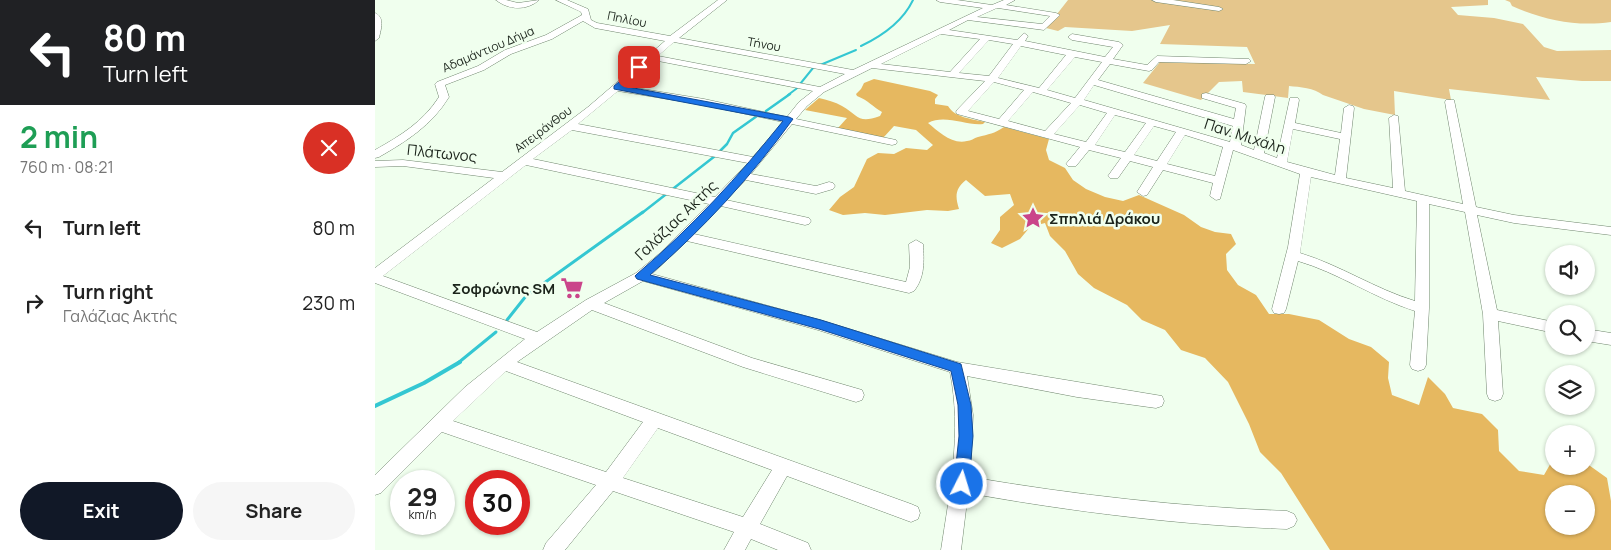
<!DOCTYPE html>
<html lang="en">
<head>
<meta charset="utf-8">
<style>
	body { margin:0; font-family:Manrope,sans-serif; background:#f6f6f6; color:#222; height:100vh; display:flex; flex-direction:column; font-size:19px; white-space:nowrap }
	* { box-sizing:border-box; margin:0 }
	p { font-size:16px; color:#767676 }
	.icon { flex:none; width:28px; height:28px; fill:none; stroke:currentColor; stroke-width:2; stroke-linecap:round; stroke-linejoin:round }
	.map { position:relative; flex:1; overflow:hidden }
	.details { display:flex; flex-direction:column; background:#fff; width:375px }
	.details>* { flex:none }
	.banner { background:#202124; color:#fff; overflow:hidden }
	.fabs { position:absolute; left:1170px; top:245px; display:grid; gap:10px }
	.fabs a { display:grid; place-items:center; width:50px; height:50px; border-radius:50%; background:#fff; box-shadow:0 1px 4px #0004; font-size:25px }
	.speed { position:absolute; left:15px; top:470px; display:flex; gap:10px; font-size:25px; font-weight:700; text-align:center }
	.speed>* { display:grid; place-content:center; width:65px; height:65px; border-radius:50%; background:#fff; box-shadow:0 1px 4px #0004; line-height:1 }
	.speed small { font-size:12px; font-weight:400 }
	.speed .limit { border:8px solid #d22; background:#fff; color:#111 }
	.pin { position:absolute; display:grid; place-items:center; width:42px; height:42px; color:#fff; margin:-21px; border-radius:10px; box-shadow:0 2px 8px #0006 }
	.me { position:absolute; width:55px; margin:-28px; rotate:5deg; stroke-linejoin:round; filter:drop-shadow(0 0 4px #0008) }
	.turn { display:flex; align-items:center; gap:18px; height:105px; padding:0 20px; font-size:22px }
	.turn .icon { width:65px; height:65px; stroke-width:2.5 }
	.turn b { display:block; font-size:35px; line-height:42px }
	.round { display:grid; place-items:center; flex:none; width:52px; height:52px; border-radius:26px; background:#f6f6f6 }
	.head { display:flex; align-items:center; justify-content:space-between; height:85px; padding:0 20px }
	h1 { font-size:30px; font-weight:700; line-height:38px; color:#1e9e55 }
	.cta { display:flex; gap:10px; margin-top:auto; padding:10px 20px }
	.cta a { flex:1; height:58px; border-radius:30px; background:#111827; color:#fff; font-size:20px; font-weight:700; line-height:58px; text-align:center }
	.cta a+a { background:#f6f6f6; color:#222 }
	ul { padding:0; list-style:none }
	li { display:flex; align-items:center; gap:15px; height:75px; padding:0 20px }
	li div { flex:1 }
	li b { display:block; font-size:19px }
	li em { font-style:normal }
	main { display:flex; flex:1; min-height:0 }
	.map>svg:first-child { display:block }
	.green { fill:#e5c68c }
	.forest { fill:#e6b860; fill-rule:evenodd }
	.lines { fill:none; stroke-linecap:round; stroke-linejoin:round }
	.stream-far3 { stroke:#34c7d2; stroke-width:2 }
	.stream-far2 { stroke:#34c7d2; stroke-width:2.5 }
	.stream-far1 { stroke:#34c7d2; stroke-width:3 }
	.stream { stroke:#34c7d2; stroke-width:4 }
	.minor-casing { stroke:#70866e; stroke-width:1 }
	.minor { fill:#fff; fill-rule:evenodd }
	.route { fill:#1a73e8; stroke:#114b97 }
	.labels { text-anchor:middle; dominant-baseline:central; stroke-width:5; stroke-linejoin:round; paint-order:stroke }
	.far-street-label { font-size:12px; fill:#1b241b; stroke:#f0ffee }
	.street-label { font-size:15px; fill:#1b241b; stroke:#f0ffee }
	.poi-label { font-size:15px; font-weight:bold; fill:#1b241b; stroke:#f0ffee; text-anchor:start }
</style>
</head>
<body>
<main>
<section class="details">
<div class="banner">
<div class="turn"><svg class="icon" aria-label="left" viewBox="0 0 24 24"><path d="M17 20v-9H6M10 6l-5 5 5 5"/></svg><div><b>80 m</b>Turn left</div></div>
</div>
<div class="head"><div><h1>2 min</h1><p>760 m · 08:21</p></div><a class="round" style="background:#d93025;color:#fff"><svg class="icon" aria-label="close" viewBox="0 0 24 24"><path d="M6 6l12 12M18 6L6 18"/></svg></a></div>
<ul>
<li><svg class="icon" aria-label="left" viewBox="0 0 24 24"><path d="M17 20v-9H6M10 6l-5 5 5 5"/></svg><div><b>Turn left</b></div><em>80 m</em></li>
<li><svg class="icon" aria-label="right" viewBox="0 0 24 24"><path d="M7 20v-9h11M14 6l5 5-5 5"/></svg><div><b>Turn right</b><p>Γαλάζιας Ακτής</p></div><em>230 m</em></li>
</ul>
<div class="cta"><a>Exit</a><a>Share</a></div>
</section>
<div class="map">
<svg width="1236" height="550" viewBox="0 0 1236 550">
	<rect width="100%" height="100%" fill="#f0ffee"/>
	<g class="green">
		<path d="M693 0H1113V5L1076 7 1083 15 1119 18 1148 24 1169 47 1182 51 1236 50V81H1207L1161 77 1175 100 1074 89 1076 100 1019 91 1020 115 989 109 948 95C939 88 925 87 914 86L913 98 868 92 867 81 844 82 826 100 768 83 785 62 880 64 872 47 785 44 795 25 757 31 690 27 683 31 671 28Z"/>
		<path d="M1130 0H1236V22C1201 27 1169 20 1137 6L1135 2Z"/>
	</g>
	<path class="forest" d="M499 79 555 91 563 95 560 99V104L573 106C580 118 598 119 610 122L608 124C591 126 570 114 553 123 563 131 577 145 592 141 596 141 599 138 603 137 614 134 619 134 629 127L674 139 671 150 674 160 690 168 698 180 711 189 730 197 748 201 764 195 809 215 826 227 840 232 856 234 861 244 851 254 852 270 863 285 881 295 894 314H914L944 320 974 339 996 347 1014 362 1013 378 1017 395 1044 405 1053 377 1070 394 1078 408 1107 414 1123 430 1124 451 1144 471 1169 475 1177 461H1179V466H1211V463L1232 478 1236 501V550H955L906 473 885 452 874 424 853 382 830 358 806 350 790 330 767 320 752 305 719 288 703 274 690 251 675 236 670 223 655 227 645 239 627 248 616 243 625 230V217L639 205 635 194 610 196 591 180C580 189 580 196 584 209L573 211 552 210 510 215 490 213 468 215 454 210 465 197 479 187 492 159 503 153 519 154 531 148 552 150 558 145 541 130 519 126 508 138 463 128 472 118 430 110 444 98C452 100 460 102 467 106 484 116 483 124 505 116L507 112C498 107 493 100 482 96L481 94 486 89 489 83ZM1179 494H1211V526H1179Z"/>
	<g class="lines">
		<g class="stream-far3">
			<path d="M486 46C507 36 528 21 538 0"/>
			<polyline points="413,95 421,89 438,68 481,50"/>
		</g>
		<g class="stream-far2">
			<polyline points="391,111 415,94"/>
			<polyline points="267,213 340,156 352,144 358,133 382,116"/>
		</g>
		<g class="stream-far1">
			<polyline points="132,320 151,296 268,212"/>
			<polyline points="83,363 121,332"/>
		</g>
		<polyline class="stream" points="0,406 49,383 85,362"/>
		<defs>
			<g id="minor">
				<path d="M121 0H131L143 3 164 0C152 11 133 10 121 0Z"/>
				<path d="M181 0H192L213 9 216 20 222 23 295 36 343 0H352L304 38 478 70 608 8 565 2 561 0H582L617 5 629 0H640L631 5 681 13 685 15 669 30 593 20 574 30 642 40 649 33 653 36 650 41 730 57 738 47 697 40 693 37 697 34 744 42 748 45 738 59 772 65 782 56 874 59 876 61 871 64 784 62 777 70 774 71 735 64 723 80 859 119 861 108 827 98V94L831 93 870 104 871 106 866 145 879 150 890 97 891 95H899L900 97 889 153 902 158 915 98H923L924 100 920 123 966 133 969 108 974 105 978 106 979 108 971 178 1018 188 1014 118 1019 115 1023 116 1030 191 1088 204 1070 102 1071 100H1079L1101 207 1139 215 1236 227V235L1139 223 1102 215 1122 310 1179 322V333L1123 321 1128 394 1126 399 1120 401 1114 399 1112 394 1108 314 1090 212 1054 204V308L1051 365 1049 369 1043 371 1037 369 1035 365 1040 311C999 298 964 273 923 261L911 309 909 313 904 314 899 313 897 309 913 247 925 174 858 150 845 199 841 200 835 196 838 183 788 170 772 195 768 196 762 192 778 167 755 161 743 178H735L733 176 746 158 714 150 701 166H693L691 164 705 147 582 114 581 112 582 110 610 81 497 68 449 92 432 106 421 119 521 140 522 142 521 144 517 145 417 124 376 174 441 186 454 182 458 183 460 186 458 189 441 194 371 180 351 200 434 218 436 221 434 224 430 225 346 206 319 234 531 282 535 267 534 244 541 240 548 244C549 261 550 277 539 291L534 293 312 241 277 274 445 320 582 362 787 396 789 401 787 406 781 408 702 397 592 376 598 415 595 477C700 495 806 507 912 511L919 514 922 520 919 526 912 529C805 525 699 512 593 493L586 550H566C575 490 587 432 575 372L443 330 268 281 229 303 377 358 487 390 489 395 487 400 481 402 368 367 217 310 142 362 536 504 543 507 545 513 543 519 536 522 412 476 385 524 433 543 436 550H403L376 539 370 550H349L359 532 238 491 190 550H168L171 543 221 485 67 432 6 493 0 495V475L90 387 150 339 0 283V268L119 178 28 166 0 167V161L28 160 127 172 213 107 290 41 220 28 208 21 177 39 136 54 109 70 70 85 74 97C57 125 32 141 4 157L0 158V150C25 136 48 122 64 97L60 84 62 82 103 66 130 50 171 35 207 15 206 12ZM622 8H623L675 16 667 24 602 17ZM566 34 605 39 575 72 506 64ZM614 40 638 44 614 76 584 73ZM299 42 470 74 445 87 283 56ZM646 46 691 55 664 88 623 78ZM700 57 727 62 700 98 672 90ZM278 60 438 91 424 102 412 117 329 99 249 86ZM619 82 649 90 624 119 593 111ZM719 85 858 126 855 142 709 100ZM243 91 329 105 408 122 378 157 203 124ZM658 92 696 103 670 131 633 121ZM705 105 732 113 711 142 679 134ZM740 115 771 123 750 152 720 145ZM779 126 801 132 782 161 759 155ZM918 129 965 139 960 175 912 162ZM197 130 373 163 340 197 158 159ZM810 135 848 147 840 176 792 164ZM151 165 334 204 284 254 261 273 211 300 162 332 8 276ZM936 177 1042 201 1040 301C1000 289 965 265 925 253ZM131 371 268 422 231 472 78 421ZM283 428 397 470 368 517 248 478Z"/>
				<polygon points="777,0 798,0 844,7 848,9 844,11 781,2"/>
				<path d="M0 13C10 17 6 29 4 38L0 41Z"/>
				<polygon points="1211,329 1236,333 1236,345 1211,341"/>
			</g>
		</defs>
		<use href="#minor" class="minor-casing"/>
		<use href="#minor" class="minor"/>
	</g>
	<path class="route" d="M264 65 267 66V69L248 86 414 117 418 119C377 176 328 229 275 275L446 320 586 364 596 405 598 436 594 484 592 489 587 491 581 489 579 484 584 436 583 405 576 371 444 329 262 279 260 276 262 274C316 228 364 176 408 121L239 89V86Z"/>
	<defs>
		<symbol id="sight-bare" viewBox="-9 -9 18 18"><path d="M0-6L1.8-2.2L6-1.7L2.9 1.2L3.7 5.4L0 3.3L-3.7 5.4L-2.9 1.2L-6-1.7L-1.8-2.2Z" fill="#ca458a" stroke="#f0ffee" stroke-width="2.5" paint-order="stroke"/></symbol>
		<symbol id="supermarket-bare" viewBox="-9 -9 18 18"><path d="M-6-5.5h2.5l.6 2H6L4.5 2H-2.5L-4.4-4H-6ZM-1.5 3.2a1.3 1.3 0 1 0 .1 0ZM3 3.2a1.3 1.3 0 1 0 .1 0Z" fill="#ca458a" stroke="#f0ffee" stroke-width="2.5" paint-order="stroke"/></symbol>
	</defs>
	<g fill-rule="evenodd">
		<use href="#sight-bare" x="642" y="202" width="32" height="32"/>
		<use href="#supermarket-bare" x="181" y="272" width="32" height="32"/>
	</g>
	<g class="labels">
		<g class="far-street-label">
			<text transform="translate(252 19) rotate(11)">Πηλίου</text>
			<text transform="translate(389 44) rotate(10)">Τήνου</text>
			<text transform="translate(113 49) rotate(-23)">Αδαμάντιου Δήμα</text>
			<text transform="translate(168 129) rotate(-37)">Απειράνθου</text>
		</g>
		<g class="street-label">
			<text transform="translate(870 136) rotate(18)">Παν. Μιχάλη</text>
			<text transform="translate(67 153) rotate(6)">Πλάτωνος</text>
			<text transform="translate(301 220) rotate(-44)">Γαλάζιας Ακτής</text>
		</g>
		<g class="poi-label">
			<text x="674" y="218">Σπηλιά Δράκου</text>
			<text x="180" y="288" text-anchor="end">Σοφρώνης SM</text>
		</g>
	</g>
</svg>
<div class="fabs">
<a><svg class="icon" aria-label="sound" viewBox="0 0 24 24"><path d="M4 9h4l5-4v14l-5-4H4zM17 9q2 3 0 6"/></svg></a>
<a><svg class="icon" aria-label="search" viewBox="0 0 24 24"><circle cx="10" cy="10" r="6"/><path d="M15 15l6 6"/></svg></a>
<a><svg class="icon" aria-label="layers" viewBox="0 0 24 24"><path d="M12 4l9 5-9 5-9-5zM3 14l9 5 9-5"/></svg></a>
<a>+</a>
<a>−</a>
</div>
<div class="speed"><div>29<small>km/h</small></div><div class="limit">30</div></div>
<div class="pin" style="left:264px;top:67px;background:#d93025"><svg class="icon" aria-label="arrive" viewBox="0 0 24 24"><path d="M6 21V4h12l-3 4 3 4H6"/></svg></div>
<svg class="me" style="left:587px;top:484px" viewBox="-20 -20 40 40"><circle r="17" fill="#1a73e8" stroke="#fff" stroke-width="3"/><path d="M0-11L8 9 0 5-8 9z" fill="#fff"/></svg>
</div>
</main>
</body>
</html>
